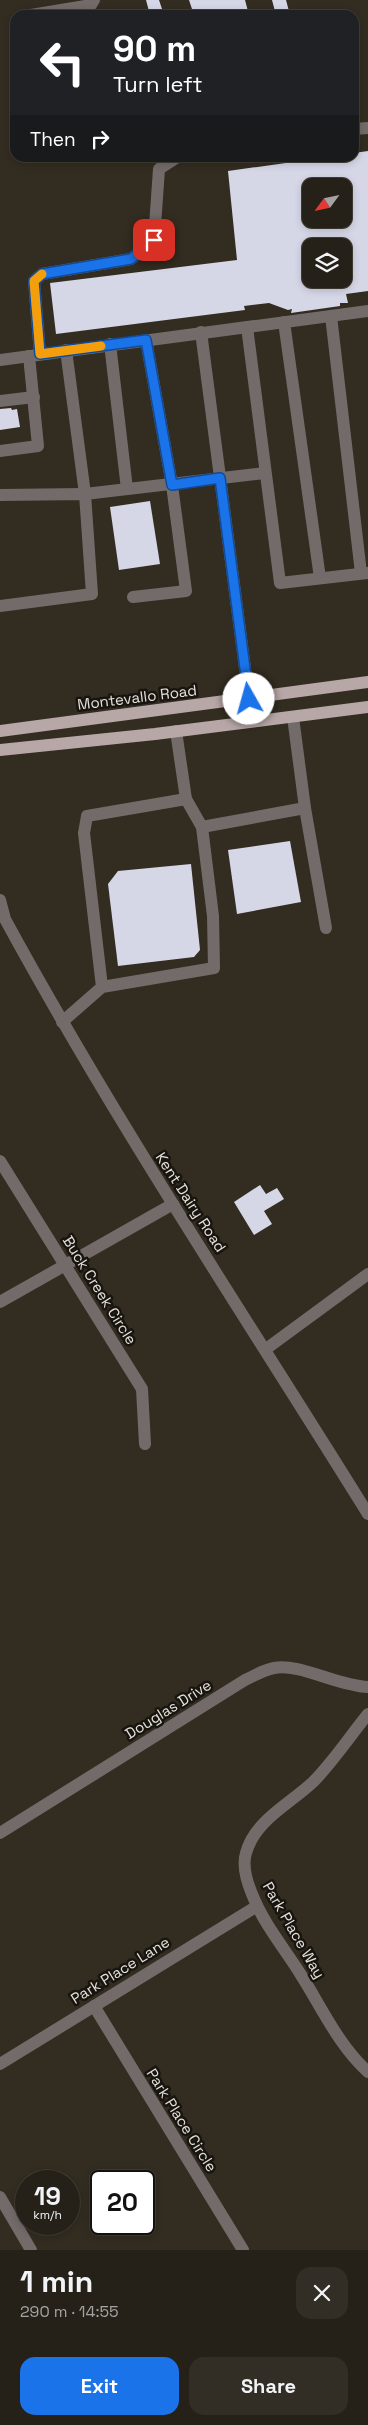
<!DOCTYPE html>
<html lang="en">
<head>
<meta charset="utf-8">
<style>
	body { margin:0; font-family:"Space Grotesk",sans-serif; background:#322e25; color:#f1f3f6; height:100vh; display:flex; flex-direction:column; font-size:19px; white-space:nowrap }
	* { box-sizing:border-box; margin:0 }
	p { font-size:16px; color:#a4a3a2 }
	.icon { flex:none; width:28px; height:28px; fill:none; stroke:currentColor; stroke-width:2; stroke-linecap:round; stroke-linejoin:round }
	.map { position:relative; height:2250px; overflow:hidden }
	.details { display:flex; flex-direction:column; background:#262118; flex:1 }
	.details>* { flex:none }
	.hud { position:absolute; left:10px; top:10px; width:349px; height:152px; border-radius:15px; box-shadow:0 2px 8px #0003,0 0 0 1px #423e37; background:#202124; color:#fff; overflow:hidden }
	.needle { width:32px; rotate:237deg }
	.fabs { position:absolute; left:302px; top:178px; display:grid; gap:10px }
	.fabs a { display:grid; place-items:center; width:50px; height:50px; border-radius:10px; background:#262118; box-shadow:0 2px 8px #0003,0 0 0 1px #423e37; font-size:25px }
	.speed { position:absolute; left:15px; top:2170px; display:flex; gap:10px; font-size:25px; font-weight:700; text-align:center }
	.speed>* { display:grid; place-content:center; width:65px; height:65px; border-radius:50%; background:#262118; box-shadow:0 2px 8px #0003,0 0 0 1px #423e37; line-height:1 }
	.speed small { font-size:12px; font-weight:400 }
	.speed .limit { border:2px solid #111; border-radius:8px; background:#fff; color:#111 }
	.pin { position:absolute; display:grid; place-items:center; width:42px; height:42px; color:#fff; margin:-21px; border-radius:10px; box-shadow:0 2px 8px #0006 }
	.me { position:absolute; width:55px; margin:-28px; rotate:353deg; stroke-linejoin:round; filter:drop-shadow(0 0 4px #0008) }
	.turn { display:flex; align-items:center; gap:18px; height:105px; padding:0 20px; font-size:22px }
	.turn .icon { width:65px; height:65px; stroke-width:2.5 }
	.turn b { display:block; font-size:35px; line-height:42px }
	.then { display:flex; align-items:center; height:48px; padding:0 20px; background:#0003; gap:10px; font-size:19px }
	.round { display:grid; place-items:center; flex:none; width:52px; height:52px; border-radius:15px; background:#322e25 }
	.overview { display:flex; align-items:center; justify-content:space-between; height:85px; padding:0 20px }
	h1 { font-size:30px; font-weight:800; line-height:38px }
	.primary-button { display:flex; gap:10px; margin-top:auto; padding:10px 20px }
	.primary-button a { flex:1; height:58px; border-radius:15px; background:#1a73e8; color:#fff; font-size:20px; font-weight:800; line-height:58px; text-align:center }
	.primary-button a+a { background:#322e25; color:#f1f3f6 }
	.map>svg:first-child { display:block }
	.building { fill:#d5d7e7; fill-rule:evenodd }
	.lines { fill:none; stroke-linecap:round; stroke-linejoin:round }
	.minor { stroke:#736b6a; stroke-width:12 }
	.major { stroke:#b8a7a7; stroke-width:12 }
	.route-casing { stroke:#114b97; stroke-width:12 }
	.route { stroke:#1a73e8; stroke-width:9 }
	.slow { stroke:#f59e0b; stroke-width:9 }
	.labels { text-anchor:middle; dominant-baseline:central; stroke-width:5; stroke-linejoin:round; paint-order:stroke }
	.street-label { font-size:15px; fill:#e6e2da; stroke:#181510 }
</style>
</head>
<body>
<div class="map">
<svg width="368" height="2250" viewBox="0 0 368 2250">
	<rect width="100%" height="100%" fill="#332c20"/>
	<g class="building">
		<polygon points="146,0 159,0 164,15 150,15"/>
		<polygon points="189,0 245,0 249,15 194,15"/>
		<polygon points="272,0 286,0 290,15 276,15"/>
		<path d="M368 151V291L346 294 348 303H340V306L291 313 292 309 288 310 269 303 244 306 245 310 56 334 50 283 237 260 228 171 300 161 299 158H354V153ZM311 186H344V219H311ZM311 246H344V279H311Z"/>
		<polygon points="11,408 12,410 17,409 20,427 0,430 0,409"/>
		<polygon points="150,501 160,564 119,570 110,507"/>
		<polygon points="290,841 301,902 237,914 228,850"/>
		<polygon points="191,864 200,950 194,957 118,966 108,884 118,871"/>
		<polygon points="260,1185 266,1194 277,1188 284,1199 264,1211 272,1224 254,1235 234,1202"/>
	</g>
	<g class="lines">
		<g class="minor">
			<polyline points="31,15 91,5 94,0"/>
			<polyline points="354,129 368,128"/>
			<polyline points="331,316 361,573"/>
			<polyline points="284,322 320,578"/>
			<polyline points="247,327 280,583 368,573"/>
			<polyline points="201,332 249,699"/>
			<polyline points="110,344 127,489"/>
			<polyline points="66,350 85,494 265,473"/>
			<polyline points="40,354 34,281 42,274 131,259 154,240 159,169 176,158"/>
			<polyline points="0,360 368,311"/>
			<polyline points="0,401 34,397"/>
			<polyline points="0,451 38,446 29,356"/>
			<polyline points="0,495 85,494 92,594 0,606"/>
			<polyline points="133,597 186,591 172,485 146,340"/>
			<polyline points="176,731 186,799"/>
			<polyline points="305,808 326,928"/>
			<polyline points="202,827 305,808 293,717"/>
			<path d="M0 900 5 919C116 1123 245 1316 368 1514"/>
			<polyline points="62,1022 102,987 214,968 213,916 202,827 186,799 87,816 84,833 102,987"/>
			<polyline points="0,1161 142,1389 145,1444"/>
			<polyline points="0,1302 173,1204"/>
			<polyline points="266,1349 368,1274"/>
			<path d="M368 1714C350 1736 333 1762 313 1782 290 1804 255 1820 246 1853 242 1866 247 1882 252 1894 263 1923 285 1949 301 1975 322 2008 339 2046 368 2072"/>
			<path d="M0 1833 245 1680C254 1676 263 1670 274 1668 300 1663 337 1686 368 1687"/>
			<polyline points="94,2006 243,2250"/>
			<polyline points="0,2064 257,1906"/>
			<polyline points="0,2197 31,2250"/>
		</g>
		<g class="major">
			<polyline points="0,731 368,682"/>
			<polyline points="0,750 155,734 368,707"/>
		</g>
	</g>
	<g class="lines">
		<defs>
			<polyline id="route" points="154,240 131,259 42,274 34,281 40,354 146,340 172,485 220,478 249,699"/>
		</defs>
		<use href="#route" class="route-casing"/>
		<use href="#route" class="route"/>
		<polyline class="slow" points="42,274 34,281 40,354 101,346"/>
	</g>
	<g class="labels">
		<g class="street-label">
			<text transform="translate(137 697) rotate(-7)">Montevallo Road</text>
			<text transform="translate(191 1202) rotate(57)">Kent Dairy Road</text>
			<text transform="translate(100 1290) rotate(58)">Buck Creek Circle</text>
			<text transform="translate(168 1709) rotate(-32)">Douglas Drive</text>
			<text transform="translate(294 1930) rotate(60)">Park Place Way</text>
			<text transform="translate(120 1970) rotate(-32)">Park Place Lane</text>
			<text transform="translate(182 2120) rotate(58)">Park Place Circle</text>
		</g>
	</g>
</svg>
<div class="fabs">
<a><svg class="needle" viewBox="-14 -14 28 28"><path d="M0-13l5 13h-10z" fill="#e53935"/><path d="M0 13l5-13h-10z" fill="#a4a3a2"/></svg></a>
<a><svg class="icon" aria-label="layers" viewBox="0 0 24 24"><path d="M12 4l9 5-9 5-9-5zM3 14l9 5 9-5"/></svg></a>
</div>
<div class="speed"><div>19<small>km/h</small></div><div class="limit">20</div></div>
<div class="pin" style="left:154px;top:240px;background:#d93025"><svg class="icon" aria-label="arrive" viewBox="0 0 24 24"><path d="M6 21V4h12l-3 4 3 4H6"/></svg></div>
<svg class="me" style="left:249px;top:699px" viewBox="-20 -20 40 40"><circle r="19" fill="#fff"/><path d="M0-13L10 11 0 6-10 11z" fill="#1a73e8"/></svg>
<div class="hud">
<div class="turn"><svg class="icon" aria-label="left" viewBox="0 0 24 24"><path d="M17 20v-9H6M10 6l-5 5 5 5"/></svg><div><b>90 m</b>Turn left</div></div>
<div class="then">Then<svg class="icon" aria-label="right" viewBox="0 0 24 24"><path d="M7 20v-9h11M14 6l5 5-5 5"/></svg></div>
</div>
</div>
<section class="details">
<div class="overview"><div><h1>1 min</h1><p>290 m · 14:55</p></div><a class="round"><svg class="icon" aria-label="close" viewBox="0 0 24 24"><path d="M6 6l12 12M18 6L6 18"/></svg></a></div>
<div class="primary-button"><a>Exit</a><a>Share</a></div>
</section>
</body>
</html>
